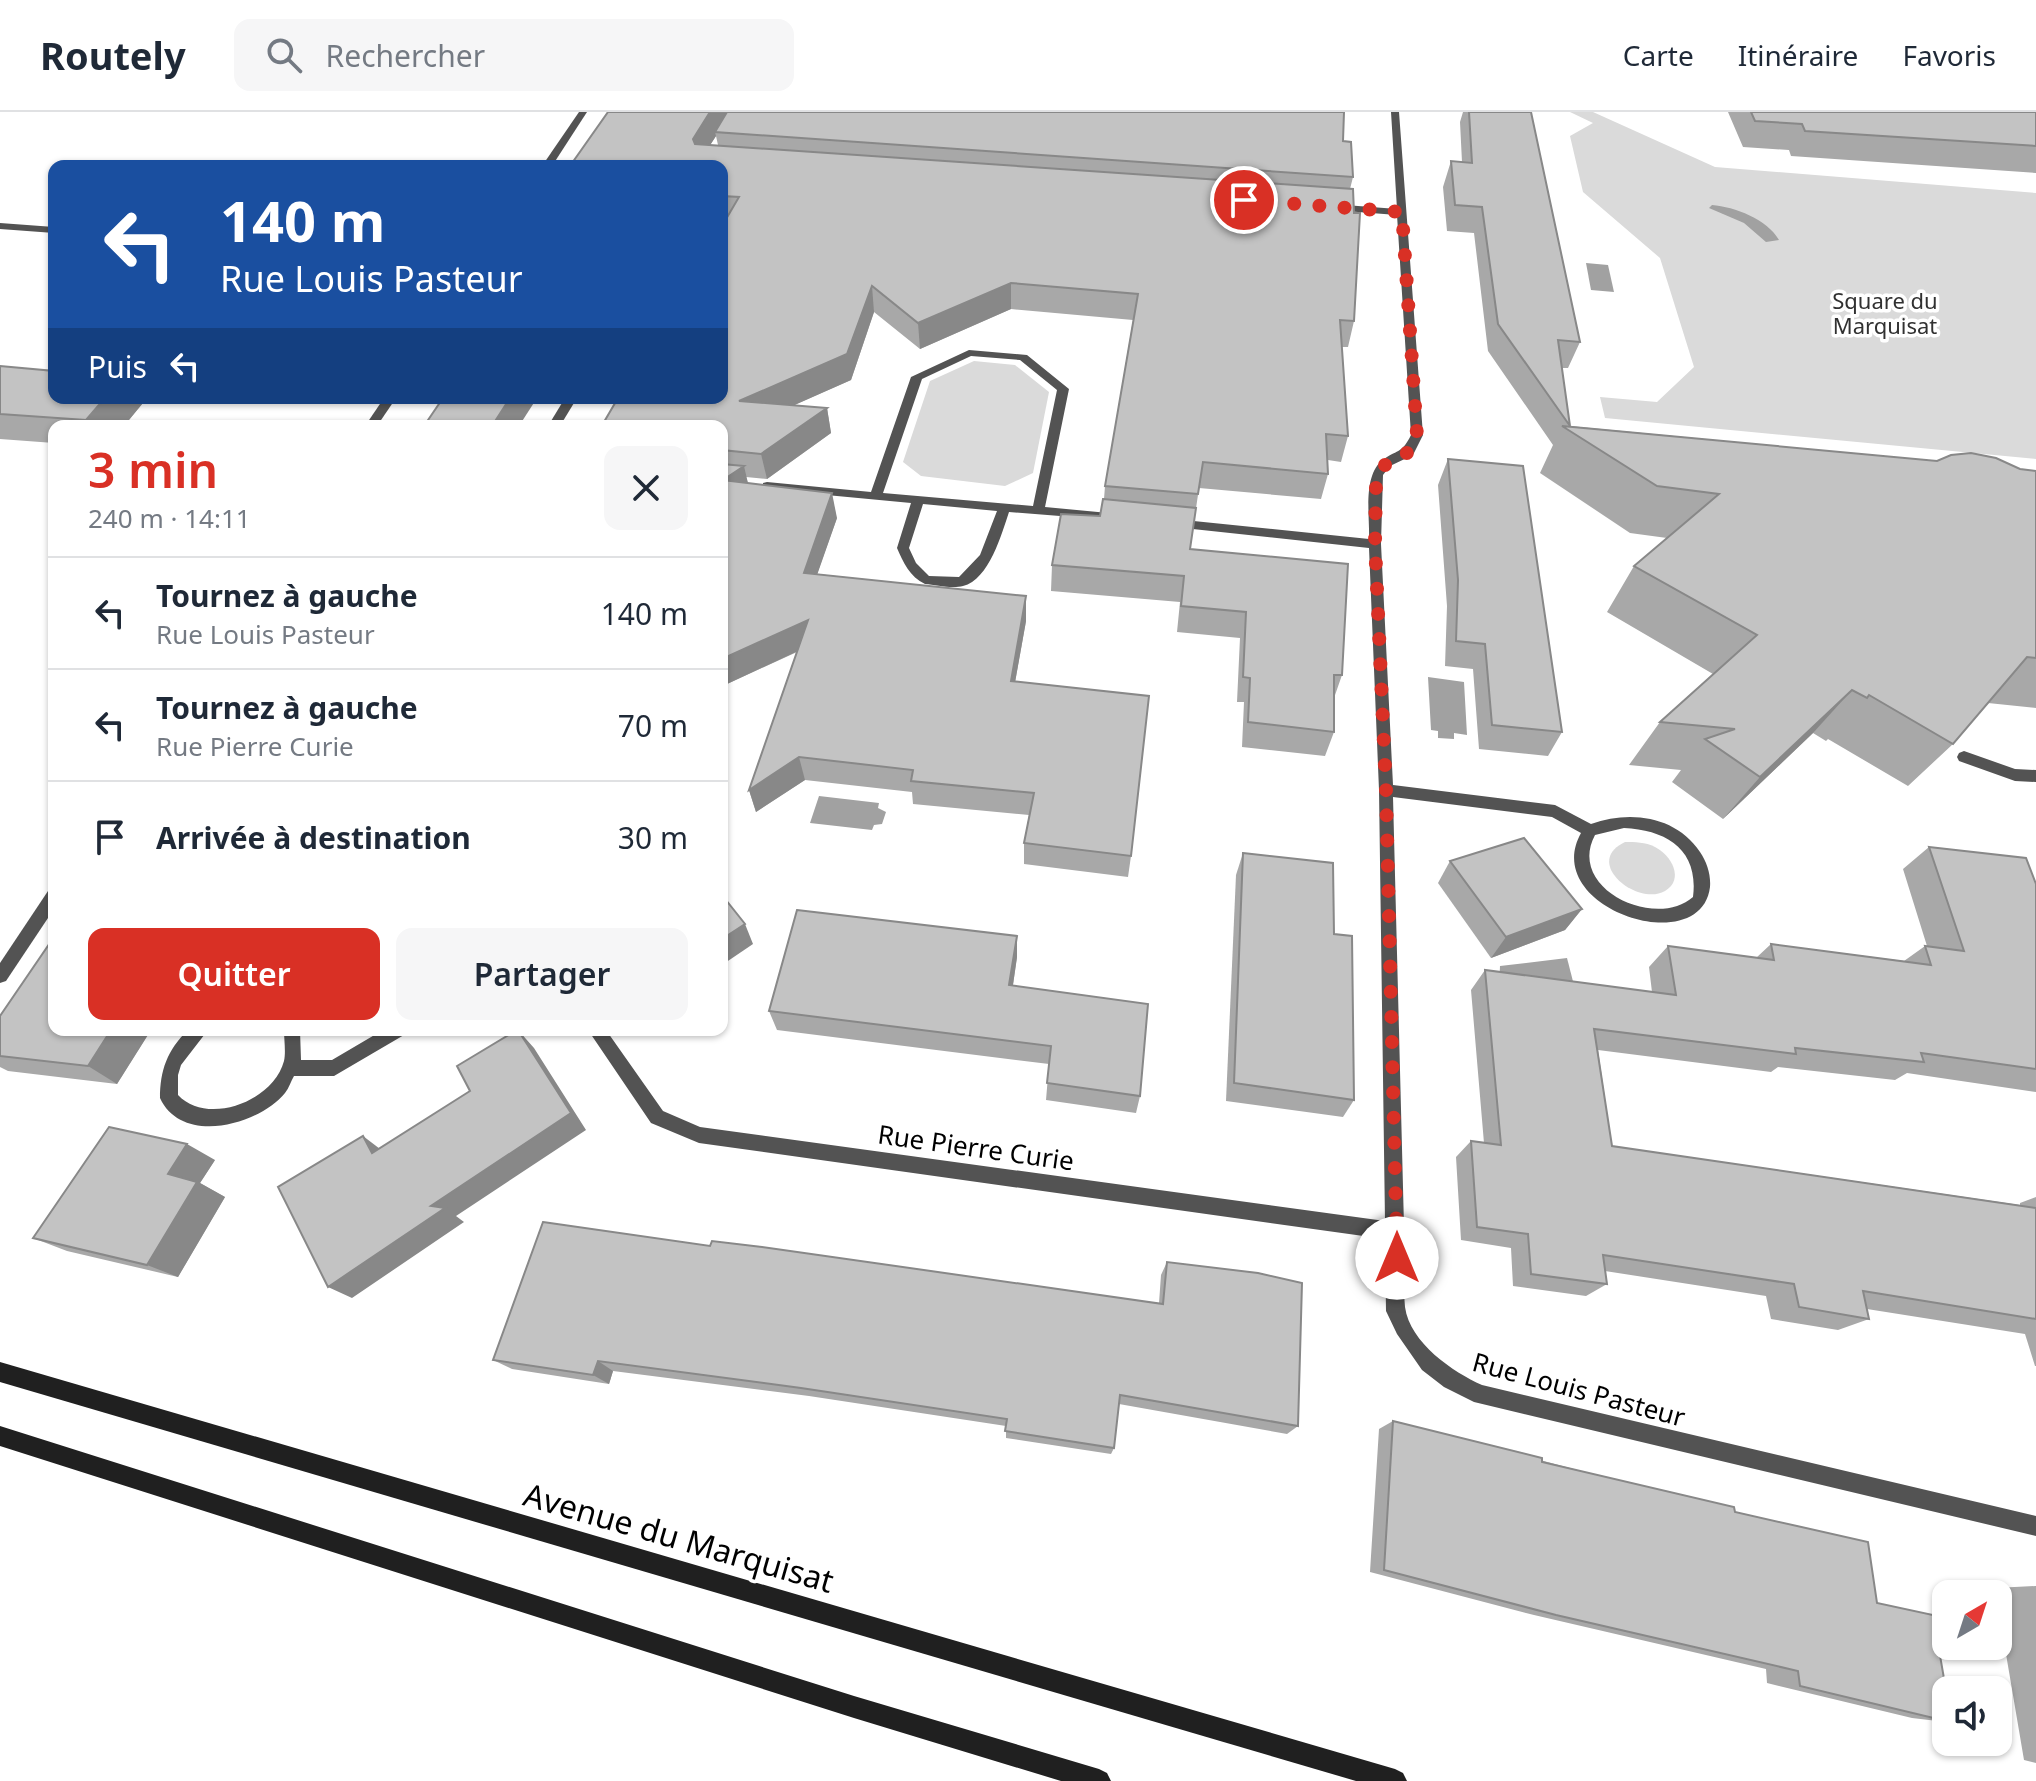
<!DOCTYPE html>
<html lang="fr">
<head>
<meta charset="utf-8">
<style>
	body { margin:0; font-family:"Noto Sans",sans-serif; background:#f6f6f7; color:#1f2937; height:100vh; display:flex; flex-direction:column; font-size:30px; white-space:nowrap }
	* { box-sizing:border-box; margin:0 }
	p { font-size:26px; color:#747a83 }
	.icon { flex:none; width:44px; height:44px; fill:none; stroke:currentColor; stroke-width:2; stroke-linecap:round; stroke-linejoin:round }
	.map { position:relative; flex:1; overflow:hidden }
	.sheet { position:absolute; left:48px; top:308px; width:680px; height:616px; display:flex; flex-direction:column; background:#fff; border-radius:16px; box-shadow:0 2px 6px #0004 }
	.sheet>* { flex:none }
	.hud { position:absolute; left:48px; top:48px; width:680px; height:244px; border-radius:16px; box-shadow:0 2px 6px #0004; background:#1a4fa0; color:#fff; overflow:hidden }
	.needle { width:52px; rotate:39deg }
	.tools { position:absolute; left:1932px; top:1468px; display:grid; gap:16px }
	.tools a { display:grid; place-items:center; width:80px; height:80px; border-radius:16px; background:#fff; box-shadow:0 2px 6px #0004; font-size:40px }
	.pin { position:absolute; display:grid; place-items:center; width:68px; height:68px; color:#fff; margin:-34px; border:4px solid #fff; border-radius:50%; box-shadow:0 2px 8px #0007 }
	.me { position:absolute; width:88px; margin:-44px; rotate:0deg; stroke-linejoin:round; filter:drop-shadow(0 0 6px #0008) }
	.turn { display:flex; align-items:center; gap:28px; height:168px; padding:0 40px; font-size:36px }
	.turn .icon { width:104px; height:104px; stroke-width:2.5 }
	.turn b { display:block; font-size:56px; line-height:68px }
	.then { display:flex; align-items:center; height:76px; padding:0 40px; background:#0003; gap:16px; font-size:30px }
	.round { display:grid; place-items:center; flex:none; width:84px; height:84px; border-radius:16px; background:#f6f6f7 }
	.summary { display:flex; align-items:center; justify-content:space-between; height:136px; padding:0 40px }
	h1 { font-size:48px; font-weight:600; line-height:60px; color:#d93025 }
	.primary-button { display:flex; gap:16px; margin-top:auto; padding:16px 40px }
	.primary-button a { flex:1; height:92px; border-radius:16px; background:#d93025; color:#fff; font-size:32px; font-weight:600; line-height:92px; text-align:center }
	.primary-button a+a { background:#f6f6f7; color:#1f2937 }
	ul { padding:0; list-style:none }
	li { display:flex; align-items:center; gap:24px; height:112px; padding:0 40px; border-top:2px solid #e0e1e3 }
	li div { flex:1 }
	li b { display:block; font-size:30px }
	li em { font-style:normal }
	header { display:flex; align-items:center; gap:48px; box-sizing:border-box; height:112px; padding:0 40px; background:#fff; border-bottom:2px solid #e0e1e3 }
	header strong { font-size:38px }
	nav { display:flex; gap:44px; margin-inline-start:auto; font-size:28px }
	.search { width:560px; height:72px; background:#f6f6f7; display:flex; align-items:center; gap:20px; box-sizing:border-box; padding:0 28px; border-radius:16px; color:#747a83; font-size:30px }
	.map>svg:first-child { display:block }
	.green { fill:#dadada }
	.water { fill:#a1a1a1 }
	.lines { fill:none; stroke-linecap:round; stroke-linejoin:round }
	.lane { fill:#535353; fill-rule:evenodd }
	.street { fill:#535353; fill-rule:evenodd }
	.secondary { fill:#202020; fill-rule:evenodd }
	.wall { fill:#a8a8a8; fill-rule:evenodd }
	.shaded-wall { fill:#888 }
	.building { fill:#c3c3c3; stroke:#888; stroke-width:2 }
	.route { stroke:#d93025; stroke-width:14; stroke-dasharray:0 25.2 }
	.labels { text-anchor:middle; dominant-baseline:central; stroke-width:7; stroke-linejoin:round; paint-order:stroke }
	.far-park-label { font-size:22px; fill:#313131; stroke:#fff }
	.street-label { font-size:26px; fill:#000; stroke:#fff }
	.near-street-label { font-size:32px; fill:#000; stroke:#fff }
</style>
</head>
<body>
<header>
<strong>Routely</strong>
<div class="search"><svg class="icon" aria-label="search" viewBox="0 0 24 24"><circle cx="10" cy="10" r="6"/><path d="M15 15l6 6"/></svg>Rechercher</div>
<nav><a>Carte</a><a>Itinéraire</a><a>Favoris</a></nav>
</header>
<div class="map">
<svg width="2036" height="1669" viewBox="0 0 2036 1669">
	<rect width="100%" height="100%" fill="#fff"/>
	<g class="green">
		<polygon points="1570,0 1593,0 1715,55 2036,81 2036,347 1605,306 1600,285 1657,290 1694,255 1660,146 1583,80 1570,24 1593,11"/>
		<polygon points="974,249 1015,253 1049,280 1033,361 1005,374 921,364 903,350 930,269"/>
		<path d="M1625 730C1635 730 1645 730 1655 735 1671 743 1685 767 1665 779 1637 795 1582 750 1625 730Z"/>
	</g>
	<g class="water">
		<path d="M1712 93C1735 95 1767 107 1779 128L1766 130 1744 111 1709 96Z"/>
		<polygon points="1586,151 1608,153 1614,180 1591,178"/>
		<polygon points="1428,565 1464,570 1467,623 1454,621 1454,627 1438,626 1438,619 1431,618"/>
		<polygon points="819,684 879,691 878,696 886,700 882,712 874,713 872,718 810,711"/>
		<polygon points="1567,846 1577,885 1499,876 1500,854"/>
	</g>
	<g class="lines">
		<polygon class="lane" points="1964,639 2015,657 2036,658 2036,670 2015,669 1959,649 1957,645 1959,641"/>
		<g class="street">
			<polygon points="579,0 587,0 552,54 542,54"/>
			<path d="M1391 0H1399L1423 323 1413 343 1390 354 1383 363 1381 432 1393 673 1555 693 1591 712C1630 698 1676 704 1700 740 1707 750 1711 763 1710 775 1701 849 1539 796 1581 721L1552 705 1393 685 1404 1114 1406 1120 1404 1126C1404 1148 1403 1173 1405 1195 1410 1231 1453 1260 1482 1273L2036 1404V1424L1474 1290 1444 1275 1422 1258 1397 1222 1386 1199 1385 1127 699 1031 651 1011 588 918H606L663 999 700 1015 1385 1109 1379 678 1369 436 1174 415 1168 411 1174 407 1369 427C1370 404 1362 362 1384 347 1399 337 1402 341 1411 323L1397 103 1332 98 1327 95 1332 92 1397 97ZM1624 716C1667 718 1699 738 1693 785 1656 818 1566 777 1595 723Z"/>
			<polygon points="0,111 54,115 54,121 0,117"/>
			<path d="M969 238 1027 243 1069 277 1045 395 1119 402 1125 406 1123 409 1009 400C1002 421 989 468 963 474 952 477 936 473 925 472 910 465 903 450 897 436L911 391 763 377V371L767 370 871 380 911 265ZM971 244 1020 248 1057 278 1033 394 883 381 922 267ZM923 392 997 399 980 443 959 465 929 464 916 451 909 436Z"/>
			<polygon points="384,286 396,286 377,314 365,314"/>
			<polygon points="565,286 577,286 560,314 548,314"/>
			<polygon points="54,778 54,797 6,869 0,871 0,851 48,779"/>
			<path d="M188 918H208L181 953 178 963V983C207 1014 273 990 284 949 286 940 284 927 284 918H300L301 948H332L383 918H406L404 923 334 964H294C291 969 289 976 285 981 259 1013 182 1034 160 986 160 959 167 938 188 918Z"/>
		</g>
		<g class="secondary">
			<polygon points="0,1250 1395,1657 1403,1661 1407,1669 1356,1669 0,1270"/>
			<polygon points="0,1314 854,1584 1099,1657 1107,1661 1111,1669 1061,1669 854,1606 0,1334"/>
		</g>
	</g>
	<g class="wall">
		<path d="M608 0 1343 29 1353 65 1350 77 1354 209 1348 235H1342L1348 324 1341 350 1328 348V362L1321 387 1199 376 1190 437 1342 563 1334 586V620L1325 644 1242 635 1244 590H1237L1240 526 1177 520 1180 490 1051 479 1052 453 1100 404 1104 387 1105 374 1133 208 1011 197 920 237 874 200 851 268 794 293 827 296 831 321 767 367 746 365 748 371 837 406 817 462 1026 484V509L1015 570 1131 744 1128 765 1024 752V731L1029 703 913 692 912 680 805 668 756 700 749 678 797 540 727 572 722 566V314H605L604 310 722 286 725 109H722V54ZM716 24 718 33H710Z"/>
		<polygon points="1463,0 1531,0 1580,230 1568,256 1562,256 1570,314 2036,359 2036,596 1988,591 1953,632 1908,674 1828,627 1826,629 1813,621 1723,707 1672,670 1681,658 1629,653 1660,610 1713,562 1607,500 1634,454 1667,426 1630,421 1540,361 1553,333 1488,239 1474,121 1447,119 1443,75 1451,49 1462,50 1460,10"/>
		<polygon points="1728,0 2036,0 2036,61 1791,44 1789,38 1743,35"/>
		<polygon points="0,254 54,286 147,286 124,314 54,314 54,331 0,327"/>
		<polygon points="1448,347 1562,620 1548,644 1479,637 1473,557 1445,554 1447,494 1438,373"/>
		<polygon points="1929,735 2036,772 2036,980 1907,961 1895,968 1778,955 1771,960 1598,938 1612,1034 2020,1093 2020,1091 2036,1085 2036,1254 2035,1254 2025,1222 1867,1197 1869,1207 1838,1218 1771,1207 1766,1184 1605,1159 1607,1172 1586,1184 1513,1174 1511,1136 1461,1128 1456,1045 1471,1029 1484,1031 1471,878 1485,858 1652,880 1649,855 1668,834 1756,846 1771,832 1904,849 1925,834 1927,834 1903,757"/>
		<polygon points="1243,741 1334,822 1354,988 1343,1005 1226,989 1236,763"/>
		<polygon points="1450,749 1582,797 1565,818 1491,846 1438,771"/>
		<polygon points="1017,845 1013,873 1140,984 1136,1001 1046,988 1049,952 777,918 769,899"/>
		<polygon points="0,904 54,918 151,918 117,972 8,959 0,955"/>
		<polygon points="215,1048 200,1071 225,1085 178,1165 67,1139 33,1126"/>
		<polygon points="710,1134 1159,1191 1161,1163 1167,1150 1298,1314 1287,1322 1119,1292 1114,1336 1111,1342 1006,1326 1006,1314 809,1284 613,1259 609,1272 512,1257 493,1248"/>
		<polygon points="1393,1309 1735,1400 1877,1491 1946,1578 1946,1610 1912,1606 1767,1571 1766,1557 1534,1503 1370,1460 1379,1317"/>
		<polygon points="2036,1474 2036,1651 2024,1648 1998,1495 1998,1482 1996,1482 1995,1476"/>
	</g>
	<g class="shaded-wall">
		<polygon points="710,0 730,0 715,20 716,24 698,52 693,27"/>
		<polygon points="1011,171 1011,197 920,237 918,211"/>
		<polygon points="872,174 874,200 851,268 745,315 739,289"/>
		<polygon points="105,286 147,286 124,314 91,314 86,308"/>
		<polygon points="510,286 537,286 519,314 492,314"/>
		<polygon points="827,296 831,321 767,367 761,342"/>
		<polygon points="744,354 750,380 723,368"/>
		<polygon points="832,381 837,406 809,486 804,461"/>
		<polygon points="1026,484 1026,509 1011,593 1011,569"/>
		<polygon points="808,508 813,532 727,572 722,558 722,547"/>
		<polygon points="1852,578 1813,621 1723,707 1760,665"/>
		<polygon points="799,645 805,668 756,700 749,678"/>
		<polygon points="1582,797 1565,818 1491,846 1506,825"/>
		<polygon points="745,812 753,832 722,853 722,827"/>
		<polygon points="1017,824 1017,845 1010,893 1009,873"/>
		<polygon points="111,918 151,918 117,972 88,954"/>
		<polygon points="518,918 534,936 586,1018 456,1104 464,1110 352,1186 328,1175 431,1094"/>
		<polygon points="363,1024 384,1040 372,1041"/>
		<polygon points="187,1032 215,1048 200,1071 225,1085 178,1165 147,1153 168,1062"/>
		<polygon points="598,1249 613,1259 609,1272 593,1263"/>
	</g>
	<g class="building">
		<polygon points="608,0 710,0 693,27 695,32 1353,77 1354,101 1360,101 1354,209 1340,208 1348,324 1326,322 1328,362 1203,350 1198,382 1105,374 1138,182 1011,171 918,211 872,174 847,242 739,289 827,296 761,342 722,338 722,314 648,314 604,310 618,286 722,286 722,114 739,85 722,84 722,54 570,54"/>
		<polygon points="727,0 1344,0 1343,29 1351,30 1353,65 715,20"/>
		<polygon points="1469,0 1531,0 1580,230 1558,228 1570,314 1498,212 1482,95 1455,93 1451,49 1472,51"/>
		<polygon points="1751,0 2036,0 2036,34 1805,19 1802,12 1755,9"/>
		<polygon points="0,254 54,259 54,286 105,286 86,308 0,302"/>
		<polygon points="443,286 510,286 492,314 424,314"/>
		<polygon points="1562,314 1937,349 1951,343 1971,341 1996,346 2020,357 2036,359 2036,546 2027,545 1953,632 1869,583 1867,586 1852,578 1760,665 1705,627 1735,617 1660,610 1757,523 1634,454 1719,382 1657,374"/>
		<polygon points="1448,347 1523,354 1562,620 1492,613 1485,532 1456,529 1458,468"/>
		<polygon points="722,352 744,354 723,368 832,381 804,461 1026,484 1011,569 1149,584 1131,744 1024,731 1034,681 911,669 913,658 799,645 749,678 808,508 722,547"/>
		<polygon points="1103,387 1196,396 1190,437 1348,452 1342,563 1334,563 1334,620 1248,610 1250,566 1243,565 1246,500 1181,494 1184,464 1052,453 1061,402 1100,404"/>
		<polygon points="1524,726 1582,797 1506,825 1450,749"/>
		<polygon points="1929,735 2026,746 2036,772 2036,957 1921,941 1924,950 1795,936 1796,942 1594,917 1612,1034 2036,1096 2036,1207 1863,1179 1869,1207 1799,1195 1794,1172 1603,1143 1607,1172 1531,1162 1528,1122 1477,1115 1471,1029 1501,1033 1485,858 1676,883 1668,834 1774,848 1771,832 1931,853 1925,834 1964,839"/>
		<polygon points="1243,741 1333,751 1334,822 1352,824 1354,988 1234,971"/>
		<polygon points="722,783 745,812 722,827"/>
		<polygon points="797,798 1017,824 1009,873 1148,892 1140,984 1047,971 1051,934 769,899"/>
		<polygon points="54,825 54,918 111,918 88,954 0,944 0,904"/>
		<polygon points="517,918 518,918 571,1001 431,1094 445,1096 328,1175 278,1075 363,1024 372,1041 470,979 457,954"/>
		<polygon points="109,1015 187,1032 168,1062 197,1070 147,1153 33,1126"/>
		<polygon points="543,1110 710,1134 712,1129 762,1135 1163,1192 1167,1150 1258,1161 1302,1171 1298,1314 1120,1283 1114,1336 1005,1319 1007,1307 801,1276 598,1249 593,1263 493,1248"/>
		<polygon points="1393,1309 1542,1346 1542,1350 1734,1395 1735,1400 1868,1430 1877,1491 1933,1503 1946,1578 1946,1609 1800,1574 1798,1559 1556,1503 1384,1458"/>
	</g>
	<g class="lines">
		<polyline class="route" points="1244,88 1402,100 1417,323 1409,340 1386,351 1376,371 1375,432 1386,678 1397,1146"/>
	</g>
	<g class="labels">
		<g class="far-park-label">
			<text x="1885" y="188">Square du<tspan x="1885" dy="25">Marquisat</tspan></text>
		</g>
		<g class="street-label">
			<text transform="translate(976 1035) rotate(8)">Rue Pierre Curie</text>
			<text transform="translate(1579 1277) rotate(15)">Rue Louis Pasteur</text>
		</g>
		<g class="near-street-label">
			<text transform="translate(679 1425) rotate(16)">Avenue du Marquisat</text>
		</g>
	</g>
</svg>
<div class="tools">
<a><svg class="needle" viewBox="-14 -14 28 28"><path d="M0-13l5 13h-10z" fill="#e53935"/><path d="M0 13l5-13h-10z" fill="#747a83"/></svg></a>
<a><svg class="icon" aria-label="sound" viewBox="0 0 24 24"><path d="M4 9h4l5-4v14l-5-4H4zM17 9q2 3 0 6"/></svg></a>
</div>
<div class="pin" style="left:1244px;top:88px;background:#d93025"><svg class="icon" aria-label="arrive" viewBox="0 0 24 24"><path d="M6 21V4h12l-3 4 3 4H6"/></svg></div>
<svg class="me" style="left:1397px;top:1146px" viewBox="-20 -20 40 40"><circle r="19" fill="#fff"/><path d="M0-13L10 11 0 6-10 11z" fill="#d93025"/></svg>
<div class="hud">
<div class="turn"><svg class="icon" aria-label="left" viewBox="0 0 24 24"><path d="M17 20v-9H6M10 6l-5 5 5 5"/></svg><div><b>140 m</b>Rue Louis Pasteur</div></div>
<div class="then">Puis<svg class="icon" aria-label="left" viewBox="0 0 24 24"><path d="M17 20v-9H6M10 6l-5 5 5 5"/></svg></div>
</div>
<section class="sheet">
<div class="summary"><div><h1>3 min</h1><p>240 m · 14:11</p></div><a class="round"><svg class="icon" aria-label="close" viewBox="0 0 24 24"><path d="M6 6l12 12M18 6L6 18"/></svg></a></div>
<ul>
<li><svg class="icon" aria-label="left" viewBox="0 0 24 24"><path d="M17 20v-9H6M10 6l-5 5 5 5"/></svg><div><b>Tournez à gauche</b><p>Rue Louis Pasteur</p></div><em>140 m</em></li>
<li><svg class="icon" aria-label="left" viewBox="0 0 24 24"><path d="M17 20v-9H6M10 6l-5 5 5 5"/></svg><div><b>Tournez à gauche</b><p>Rue Pierre Curie</p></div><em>70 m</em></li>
<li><svg class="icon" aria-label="arrive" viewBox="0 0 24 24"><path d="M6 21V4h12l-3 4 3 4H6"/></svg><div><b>Arrivée à destination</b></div><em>30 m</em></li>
</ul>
<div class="primary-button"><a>Quitter</a><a>Partager</a></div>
</section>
</div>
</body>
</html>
